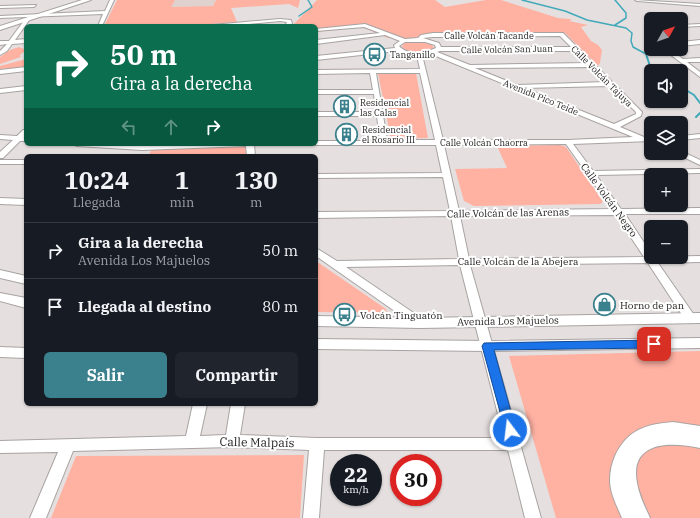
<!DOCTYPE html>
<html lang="es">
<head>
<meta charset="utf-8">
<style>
	body { margin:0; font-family:"IBM Plex Serif",serif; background:#20242c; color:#f1f3f6; height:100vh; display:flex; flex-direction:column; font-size:15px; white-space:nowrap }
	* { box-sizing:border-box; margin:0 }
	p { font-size:13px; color:#9ea1a6 }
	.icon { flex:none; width:22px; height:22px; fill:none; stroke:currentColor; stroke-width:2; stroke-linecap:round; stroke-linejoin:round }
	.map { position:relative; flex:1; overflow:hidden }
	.sheet { position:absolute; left:24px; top:154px; width:294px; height:252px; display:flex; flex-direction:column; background:#171b24; border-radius:6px; box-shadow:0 1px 3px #0004 }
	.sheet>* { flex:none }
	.banner { position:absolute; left:24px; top:24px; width:294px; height:122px; border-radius:6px; box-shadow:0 1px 3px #0004; background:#0b6e4f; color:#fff; overflow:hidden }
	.needle { width:26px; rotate:50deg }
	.tools { position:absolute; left:644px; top:12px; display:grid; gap:8px }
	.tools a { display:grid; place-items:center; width:44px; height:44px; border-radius:6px; background:#171b24; box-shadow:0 1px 3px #0004; font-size:20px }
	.speed { position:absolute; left:330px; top:454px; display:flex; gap:8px; font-size:20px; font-weight:700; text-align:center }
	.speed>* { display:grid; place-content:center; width:52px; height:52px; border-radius:50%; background:#171b24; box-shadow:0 1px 3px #0004; line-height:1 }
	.speed small { font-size:10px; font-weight:400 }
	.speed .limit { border:6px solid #d22; background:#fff; color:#111 }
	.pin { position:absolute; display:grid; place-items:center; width:34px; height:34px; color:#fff; margin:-17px; border-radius:8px; box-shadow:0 2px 6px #0006 }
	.me { position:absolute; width:44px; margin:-22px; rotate:345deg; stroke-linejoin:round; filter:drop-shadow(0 0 3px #0008) }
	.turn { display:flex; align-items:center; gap:14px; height:84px; padding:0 20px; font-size:18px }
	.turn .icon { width:52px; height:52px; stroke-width:2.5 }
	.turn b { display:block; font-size:28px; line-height:34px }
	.lanes { display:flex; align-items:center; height:38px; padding:0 20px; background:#0003; justify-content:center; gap:20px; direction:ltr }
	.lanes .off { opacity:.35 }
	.eta { display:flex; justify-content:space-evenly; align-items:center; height:68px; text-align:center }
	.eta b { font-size:24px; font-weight:800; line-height:28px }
	.cta { display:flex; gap:8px; margin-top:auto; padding:8px 20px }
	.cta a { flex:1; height:46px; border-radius:6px; background:#3b818d; color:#fff; font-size:16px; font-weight:800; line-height:46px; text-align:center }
	.cta a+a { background:#20242c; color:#f1f3f6 }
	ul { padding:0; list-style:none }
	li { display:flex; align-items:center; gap:12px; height:56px; padding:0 20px; border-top:1px solid #363941 }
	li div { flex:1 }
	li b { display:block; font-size:15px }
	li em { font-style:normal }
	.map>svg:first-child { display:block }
	.built { fill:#dfd1ce }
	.green { fill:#ffb1a2 }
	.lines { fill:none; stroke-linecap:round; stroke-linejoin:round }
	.stream-far1 { stroke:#41a9ba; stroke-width:1.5 }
	.stream { stroke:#41a9ba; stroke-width:2 }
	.minor-casing { stroke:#a8a3a2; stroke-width:2 }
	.tertiary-casing { stroke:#a8a3a2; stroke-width:2 }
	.secondary-casing { stroke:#a8a3a2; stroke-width:2 }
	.motorway-casing { stroke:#a8a3a2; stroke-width:2 }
	.minor { fill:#fff; fill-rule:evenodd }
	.tertiary { fill:#fff; fill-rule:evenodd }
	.secondary { fill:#fff; fill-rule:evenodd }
	.motorway { fill:#fff; fill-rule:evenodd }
	.route { fill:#1a73e8; stroke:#114b97 }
	.labels { text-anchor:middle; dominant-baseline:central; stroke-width:4; stroke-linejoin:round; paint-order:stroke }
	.far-street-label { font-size:9px; fill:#262423; stroke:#fff }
	.far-poi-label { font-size:9px; fill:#262423; stroke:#fff; text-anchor:start }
	.street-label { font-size:10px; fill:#262423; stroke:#fff }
	.poi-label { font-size:10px; fill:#262423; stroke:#fff; text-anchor:start }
	.near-street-label { font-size:12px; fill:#262423; stroke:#fff }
</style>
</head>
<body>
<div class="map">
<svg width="700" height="518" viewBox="0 0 700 518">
	<rect width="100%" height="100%" fill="#e5e0df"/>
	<polygon class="built" points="175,0 216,0 213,6 170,7"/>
	<g class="green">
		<polygon points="117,0 175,0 171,7 213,6 216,0 300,0 298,8 289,4 231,8 237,22 187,26 104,26"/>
		<polygon points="317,0 435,0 445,7 486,0 501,0 558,18 570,19 572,20 569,21 588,25 581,27 591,41 598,45 602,50 600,63 598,66 565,33 433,33 413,38 388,38 362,27 316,32 316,26 292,26"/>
		<path d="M413 41 431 44 434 48C426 54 409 54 402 47L404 43Z"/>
		<polygon points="19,47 26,50 20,55 21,57 0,64 0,57 10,50"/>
		<polygon points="26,59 26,67 0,69 0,66"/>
		<polygon points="378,73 416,73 428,138 391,139"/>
		<polygon points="155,144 245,144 246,156 148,156"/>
		<polygon points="560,145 566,147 603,202 600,204 474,206 464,201 455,169 507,168 497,146"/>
		<polygon points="316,261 386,309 387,313 316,312"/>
		<polygon points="700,351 700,518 556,518 509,356"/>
		<polygon points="304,455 300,518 51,518 76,456"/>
	</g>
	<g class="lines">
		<g class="stream-far1">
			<polyline points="522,0 565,11 587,20 626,28 632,33 631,41 633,47 646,54 647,58"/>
			<polyline points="615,0 626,13 626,18 615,25"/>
			<polyline points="299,16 312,7 308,0"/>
		</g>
		<g class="stream">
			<polyline points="647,57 650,66 657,71"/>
			<polyline points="681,87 694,95 700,103"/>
			<polyline points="696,117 700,113"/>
		</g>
		<defs>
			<g id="minor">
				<polygon points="110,0 114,0 102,26 98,26 103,14 0,18 0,16 105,11"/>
				<polygon points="635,0 700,4 700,6 637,1"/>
				<polygon points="36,5 34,7 0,8 0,6"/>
				<polygon points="26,18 30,19 15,40 26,39 26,43 12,44 7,51 0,55 0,51 7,44 0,45 0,41 9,41"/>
				<polygon points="280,19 291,20 292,24 290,26 285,26 287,22 280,21 228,26 210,26 212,25"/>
				<path d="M365 24 405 39 418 38 421 35 433 33H563L642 112 641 116 620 127 644 137H651V141L573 144 593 171 700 169V173L596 175 621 209 700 208V214H625L651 253V257L700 256V262L658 263 694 315 696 318 694 321H686L648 263 470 265 541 518H525L508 450H324L319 518H303L309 450 232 447 73 451 46 518H30L58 452 0 453V441L186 436 193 404H207L200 436 226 435 231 404H245L240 435 317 438H504L460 265 346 267 424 320 426 323 424 326H416L316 256V248L337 261 459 259 451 216 316 218V212L450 211 443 177 316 178V174L442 173 436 145H316L313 144H316V141H380L377 116H316V112H376L374 94H316V90H373L370 73 316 74V70L420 69 417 56 402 53 397 51 316 60V56L395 48 394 45 400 41 385 35 316 44V40L380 33 364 27 316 31V29ZM560 36 571 47H441L439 43 423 38 433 37ZM405 42H425L435 45 436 48C425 53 408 56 399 46ZM440 51H575L587 63 470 65 437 52ZM429 54H431L633 137 568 140H443L422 55ZM590 67 606 82 517 85 475 68ZM376 73H420L435 140H387ZM609 86 636 112V114L614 124 524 88ZM566 144 612 209 459 211 444 145ZM616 215 644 257 469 259 460 216Z"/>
				<polygon points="700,24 700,26 681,27 681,25"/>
				<polygon points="649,27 651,27 651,34 647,28"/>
				<polygon points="700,40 700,44 681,46 681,42"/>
				<polygon points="663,49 669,49 683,59 700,58 700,62 687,62 700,72 700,77"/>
				<polygon points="26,67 26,71 0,74 0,70"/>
				<polygon points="26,86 26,90 0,93 0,89"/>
				<polygon points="23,130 26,130 25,141 20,141 3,158 0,158 0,152 13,140 0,139 0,135 17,136"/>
				<polygon points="700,134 700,138 681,140 681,136"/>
				<polygon points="73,144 142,146 254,144 255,156 247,156 246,146 142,150 77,146"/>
				<polygon points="681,151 700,160 700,165 675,153 681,153"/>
				<rect x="0" y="160" width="26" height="4"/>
				<polygon points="0,198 26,199 26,205 0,204"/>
				<polygon points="0,347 26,348 26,358 0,357"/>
			</g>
			<g id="tertiary">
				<polygon points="0,270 26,276 26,284 0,278"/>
				<polygon points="0,293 26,298 26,308 0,301"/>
				<polygon points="700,313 700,323 420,328 316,326 316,316 420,318"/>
				<polygon points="700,338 700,348 488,351 316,349 316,339 488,341"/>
			</g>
			<polygon id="secondary" points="82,0 91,0 0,30 0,26"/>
			<path id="motorway" d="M673 422 700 426V448C672 442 629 440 637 483 639 495 645 507 650 518H622C617 506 610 493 610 480 610 471 612 463 615 456 627 430 646 424 673 422Z"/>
		</defs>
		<use href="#minor" class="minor-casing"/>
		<use href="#tertiary" class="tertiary-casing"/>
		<use href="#secondary" class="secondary-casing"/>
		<use href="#motorway" class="motorway-casing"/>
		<use href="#minor" class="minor"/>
		<use href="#tertiary" class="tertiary"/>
		<use href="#secondary" class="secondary"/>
		<use href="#motorway" class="motorway"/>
	</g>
	<polygon class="route" points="654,340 658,341 660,344 658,346 654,348 494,350 516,430 515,434 510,435 506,434 482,346 484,343"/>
	<defs>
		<symbol id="bus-ring" viewBox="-11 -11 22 22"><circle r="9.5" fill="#fff" stroke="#3b818d" stroke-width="1.5"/><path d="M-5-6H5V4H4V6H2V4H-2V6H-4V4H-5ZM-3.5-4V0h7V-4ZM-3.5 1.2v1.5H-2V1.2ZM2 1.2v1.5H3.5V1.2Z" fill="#3b818d"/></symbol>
		<symbol id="building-ring" viewBox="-11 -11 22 22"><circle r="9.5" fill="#fff" stroke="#3b818d" stroke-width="1.5"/><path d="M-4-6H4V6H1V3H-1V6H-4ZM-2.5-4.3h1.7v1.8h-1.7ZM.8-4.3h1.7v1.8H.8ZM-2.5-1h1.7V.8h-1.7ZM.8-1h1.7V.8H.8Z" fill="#3b818d"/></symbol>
		<symbol id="shop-ring" viewBox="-11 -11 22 22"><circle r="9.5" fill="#fff" stroke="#3b818d" stroke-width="1.5"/><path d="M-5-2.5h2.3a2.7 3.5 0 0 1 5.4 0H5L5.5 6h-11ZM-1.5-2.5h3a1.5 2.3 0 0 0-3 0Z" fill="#3b818d"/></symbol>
	</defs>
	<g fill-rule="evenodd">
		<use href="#bus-ring" x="362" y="42" width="25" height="25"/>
		<use href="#building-ring" x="332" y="94" width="25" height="25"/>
		<use href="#building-ring" x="334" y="122" width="25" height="25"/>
		<use href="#shop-ring" x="592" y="292" width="25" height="25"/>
		<use href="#bus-ring" x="332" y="302" width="25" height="25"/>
	</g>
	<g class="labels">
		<g class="far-street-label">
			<text x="489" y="35">Calle Volcán Tacande</text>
			<text transform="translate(507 49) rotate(-1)">Calle Volcán San Juan</text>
			<text transform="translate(602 76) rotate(45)">Calle Volcán Tajuya</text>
			<text transform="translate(541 97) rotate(22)">Avenida Pico Teide</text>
			<text x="484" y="142">Calle Volcán Chaorra</text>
		</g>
		<g class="far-poi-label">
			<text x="390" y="54">Tanganillo</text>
			<text x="360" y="102">Residencial<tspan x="360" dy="10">las Calas</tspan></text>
			<text x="362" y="129">Residencial<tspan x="362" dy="10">el Rosario III</tspan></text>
		</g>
		<g class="street-label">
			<text transform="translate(609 200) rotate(54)">Calle Volcán Negro</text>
			<text transform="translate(508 213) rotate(-1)">Calle Volcán de las Arenas</text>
			<text x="518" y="261">Calle Volcán de la Abejera</text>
			<text transform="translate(508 321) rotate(-1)">Avenida Los Majuelos</text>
		</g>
		<g class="poi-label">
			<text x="620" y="305">Horno de pan</text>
			<text x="360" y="315">Volcán Tinguatón</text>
		</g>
		<g class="near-street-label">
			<text transform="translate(257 442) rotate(1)">Calle Malpaís</text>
		</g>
	</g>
</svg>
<div class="tools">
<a><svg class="needle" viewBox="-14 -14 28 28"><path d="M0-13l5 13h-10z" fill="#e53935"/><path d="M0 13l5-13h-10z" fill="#9ea1a6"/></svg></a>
<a><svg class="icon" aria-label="sound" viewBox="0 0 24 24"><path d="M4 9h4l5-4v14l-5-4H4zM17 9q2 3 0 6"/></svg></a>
<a><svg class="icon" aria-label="layers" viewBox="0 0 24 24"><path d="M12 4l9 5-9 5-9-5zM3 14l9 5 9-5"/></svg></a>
<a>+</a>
<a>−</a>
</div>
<div class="speed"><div>22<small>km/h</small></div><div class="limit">30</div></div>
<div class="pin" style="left:654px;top:344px;background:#d93025"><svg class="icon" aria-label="arrive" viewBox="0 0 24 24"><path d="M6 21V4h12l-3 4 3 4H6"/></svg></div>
<svg class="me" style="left:510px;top:430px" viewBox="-20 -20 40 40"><circle r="17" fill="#1a73e8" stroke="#fff" stroke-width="3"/><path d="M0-11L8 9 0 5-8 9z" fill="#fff"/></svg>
<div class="banner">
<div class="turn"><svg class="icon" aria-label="right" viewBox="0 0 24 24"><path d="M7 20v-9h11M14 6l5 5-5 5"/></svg><div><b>50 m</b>Gira a la derecha</div></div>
<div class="lanes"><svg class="icon off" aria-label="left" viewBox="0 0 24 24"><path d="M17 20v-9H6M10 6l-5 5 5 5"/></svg><svg class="icon off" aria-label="ahead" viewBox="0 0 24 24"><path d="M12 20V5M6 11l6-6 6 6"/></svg><svg class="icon" aria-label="right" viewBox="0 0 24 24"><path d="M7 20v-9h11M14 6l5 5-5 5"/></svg></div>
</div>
<section class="sheet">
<div class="eta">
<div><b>10:24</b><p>Llegada</p></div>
<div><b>1</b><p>min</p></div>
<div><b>130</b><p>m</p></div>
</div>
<ul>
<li><svg class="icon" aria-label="right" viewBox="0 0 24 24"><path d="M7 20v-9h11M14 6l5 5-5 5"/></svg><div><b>Gira a la derecha</b><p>Avenida Los Majuelos</p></div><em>50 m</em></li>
<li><svg class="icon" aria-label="arrive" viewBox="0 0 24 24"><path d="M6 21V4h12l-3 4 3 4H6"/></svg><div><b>Llegada al destino</b></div><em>80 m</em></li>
</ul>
<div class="cta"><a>Salir</a><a>Compartir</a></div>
</section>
</div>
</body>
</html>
